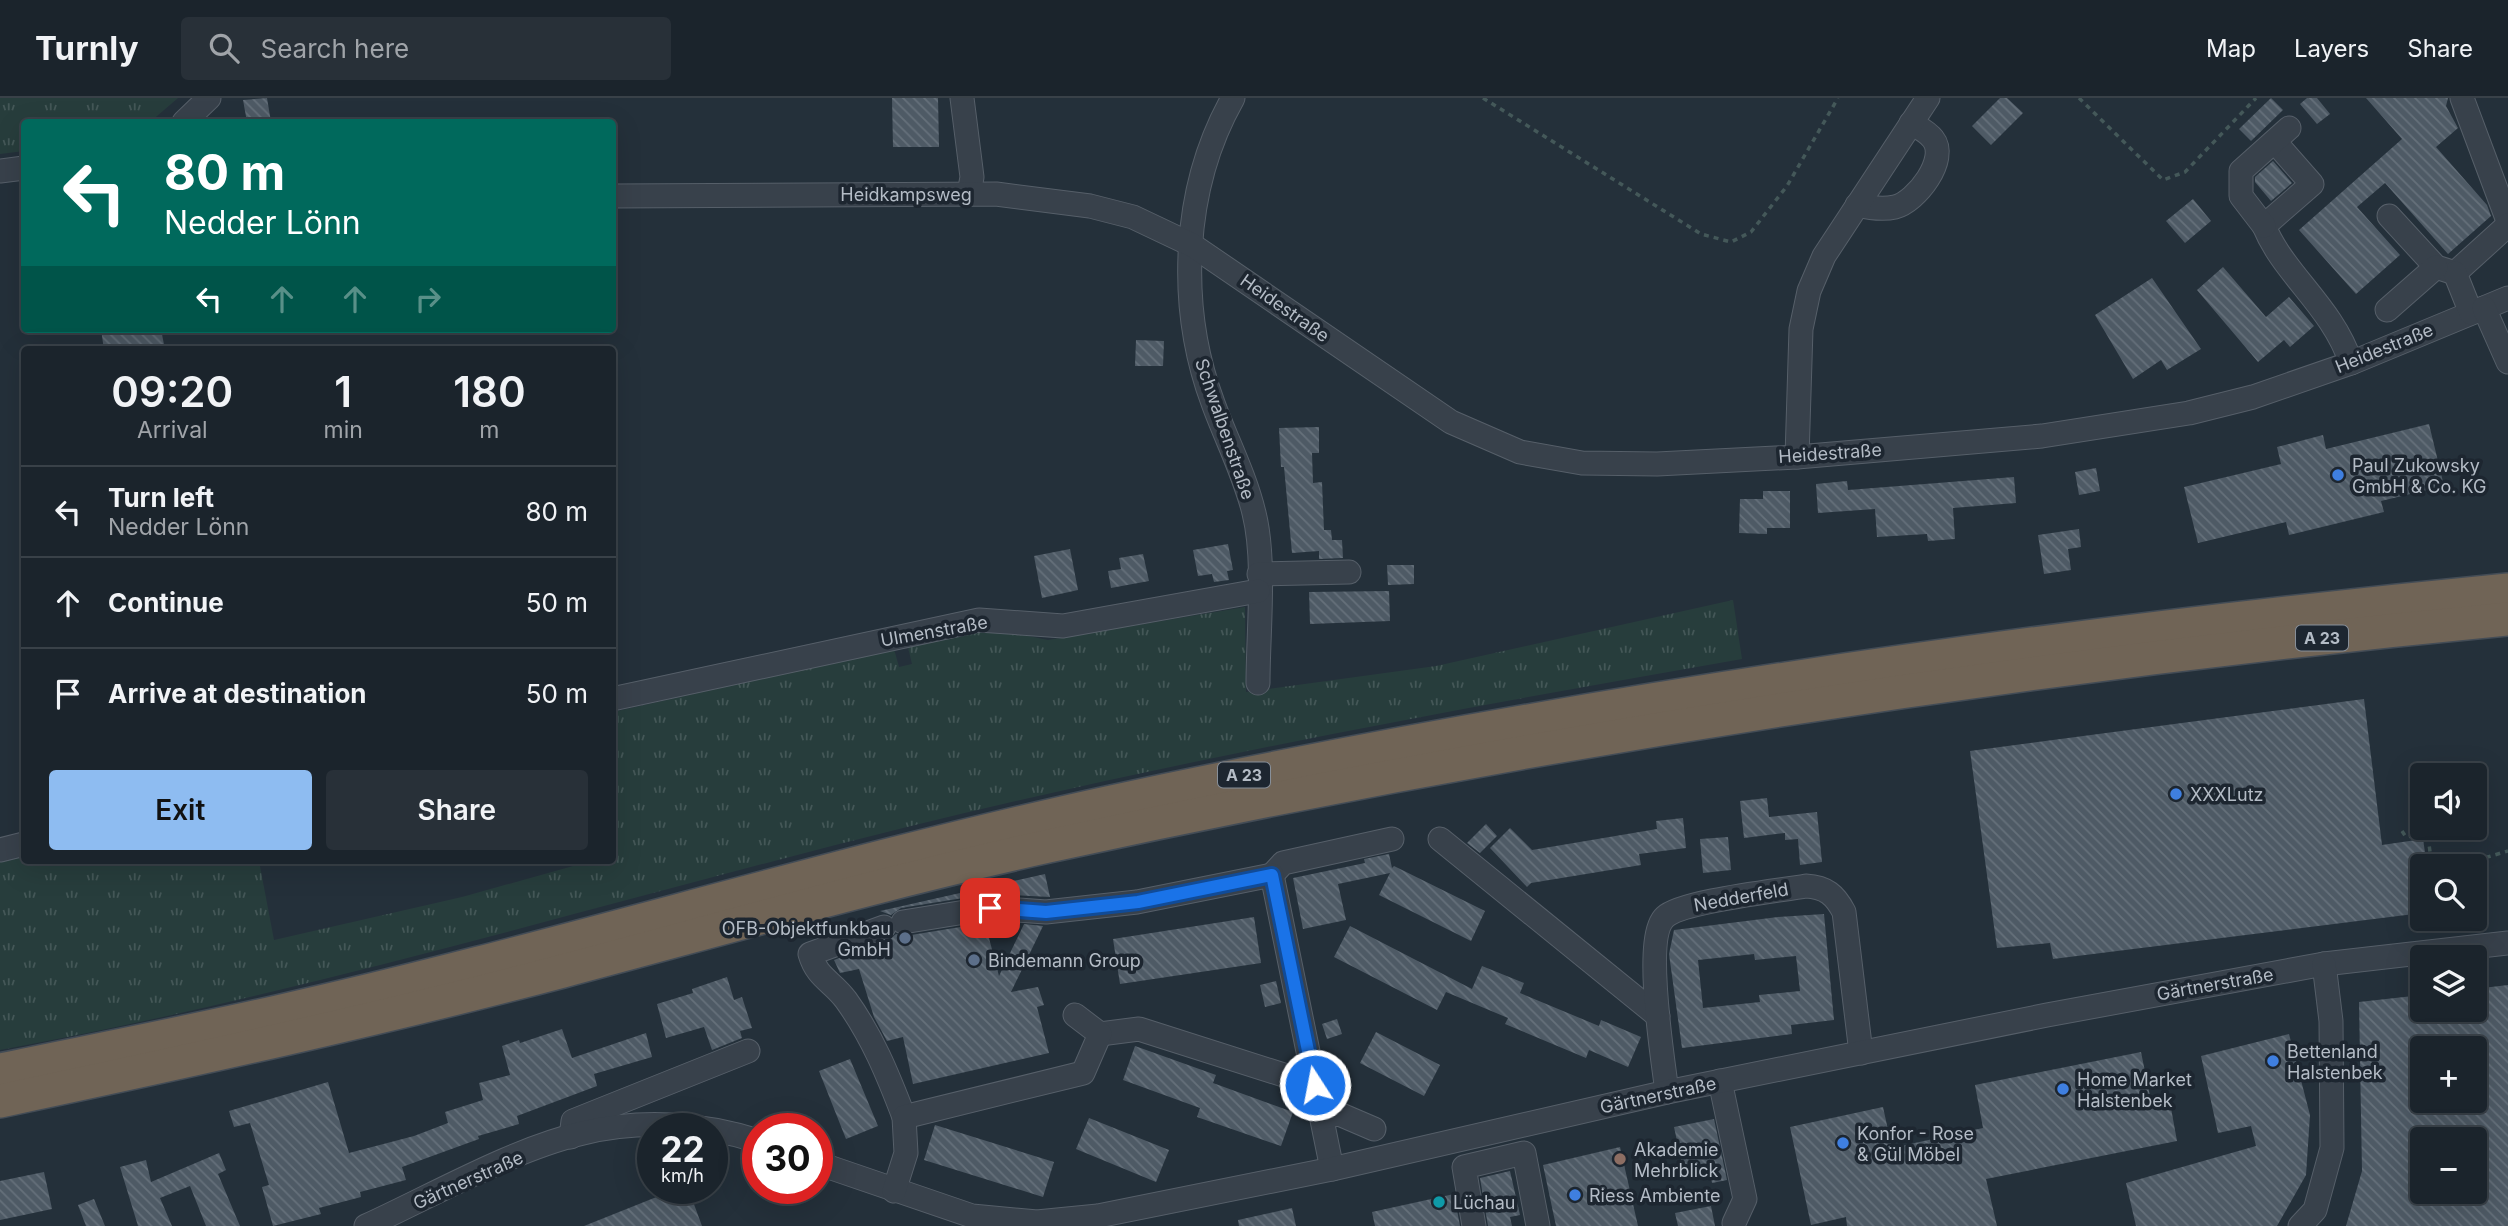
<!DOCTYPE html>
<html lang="en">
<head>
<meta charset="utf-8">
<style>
	body { margin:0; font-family:Inter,sans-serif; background:#283038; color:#f1f3f6; height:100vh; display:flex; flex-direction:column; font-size:26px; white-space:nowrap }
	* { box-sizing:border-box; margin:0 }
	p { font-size:23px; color:#a0a4a9 }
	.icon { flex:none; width:38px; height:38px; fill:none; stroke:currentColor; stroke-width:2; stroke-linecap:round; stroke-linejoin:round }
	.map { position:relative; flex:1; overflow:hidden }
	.sheet { position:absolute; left:21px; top:248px; width:595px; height:518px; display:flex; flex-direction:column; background:#1b242c; border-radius:7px; box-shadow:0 7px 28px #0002,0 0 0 2px #394148 }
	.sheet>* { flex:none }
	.top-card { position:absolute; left:21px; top:21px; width:595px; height:214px; border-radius:7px; box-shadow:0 7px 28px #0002,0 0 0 2px #394148; background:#00695c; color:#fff; overflow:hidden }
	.buttons { position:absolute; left:2410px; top:665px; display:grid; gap:14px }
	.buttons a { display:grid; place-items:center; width:77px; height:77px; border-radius:7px; background:#1b242c; box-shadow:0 7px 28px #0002,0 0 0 2px #394148; font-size:35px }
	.speed { position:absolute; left:637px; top:1015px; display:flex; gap:14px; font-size:35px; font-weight:700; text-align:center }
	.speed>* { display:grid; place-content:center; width:91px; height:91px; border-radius:50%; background:#1b242c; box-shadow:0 7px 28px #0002,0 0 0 2px #394148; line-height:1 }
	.speed small { font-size:18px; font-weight:400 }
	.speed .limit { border:10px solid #d22; background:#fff; color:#111 }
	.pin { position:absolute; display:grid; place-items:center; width:60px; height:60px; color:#fff; margin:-30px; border-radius:14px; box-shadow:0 4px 10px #0006 }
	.me { position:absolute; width:77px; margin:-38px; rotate:349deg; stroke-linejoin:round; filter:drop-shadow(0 0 5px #0008) }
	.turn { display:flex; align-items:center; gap:24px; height:147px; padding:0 28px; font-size:32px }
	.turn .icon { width:91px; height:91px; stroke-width:2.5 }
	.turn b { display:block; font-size:49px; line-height:60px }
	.lanes { display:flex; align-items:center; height:66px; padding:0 28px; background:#0003; justify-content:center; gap:35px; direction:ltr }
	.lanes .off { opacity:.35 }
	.eta { display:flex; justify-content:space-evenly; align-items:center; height:119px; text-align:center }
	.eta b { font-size:42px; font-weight:600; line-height:49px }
	.action { display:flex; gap:14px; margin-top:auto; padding:14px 28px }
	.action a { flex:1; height:80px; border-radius:7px; background:#8ebcf1; color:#111; font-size:28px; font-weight:600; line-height:80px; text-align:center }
	.action a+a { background:#283038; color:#f1f3f6 }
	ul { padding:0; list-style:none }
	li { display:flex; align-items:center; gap:21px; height:91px; padding:0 28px; border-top:2px solid #394148 }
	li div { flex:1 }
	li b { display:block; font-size:26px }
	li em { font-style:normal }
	header { display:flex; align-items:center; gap:42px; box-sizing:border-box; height:98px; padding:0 35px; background:#1b242c; border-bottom:2px solid #394148 }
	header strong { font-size:33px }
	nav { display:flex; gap:38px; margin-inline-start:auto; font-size:24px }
	.search { width:490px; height:63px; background:#283038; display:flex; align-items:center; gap:18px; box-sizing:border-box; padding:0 24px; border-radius:7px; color:#a0a4a9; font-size:26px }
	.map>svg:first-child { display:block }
	.grass { fill:url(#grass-tufts) }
	.building { fill:url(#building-back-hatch); fill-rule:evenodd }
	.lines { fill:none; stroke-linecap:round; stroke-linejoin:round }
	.minor-casing { stroke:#565f69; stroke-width:25 }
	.highway-casing { stroke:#434c56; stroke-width:36 }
	.path { stroke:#445859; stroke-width:3.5; stroke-dasharray:5 5; stroke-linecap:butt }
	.minor { stroke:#38414b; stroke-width:23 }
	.highway { stroke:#706456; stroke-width:33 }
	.route-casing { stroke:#114b97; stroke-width:18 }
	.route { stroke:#1a73e8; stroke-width:12 }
	.shop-dot { fill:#3f7fe0; stroke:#1d2630; stroke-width:2.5 }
	.service-dot { fill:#5c6f8a; stroke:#1d2630; stroke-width:2.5 }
	.education-dot { fill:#8d6e63; stroke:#1d2630; stroke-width:2.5 }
	.culture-dot { fill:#0f9aa8; stroke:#1d2630; stroke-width:2.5 }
	.labels { text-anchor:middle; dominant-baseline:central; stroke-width:7; stroke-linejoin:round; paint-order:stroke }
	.shield { fill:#1d2630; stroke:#878f99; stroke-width:2 }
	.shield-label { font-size:16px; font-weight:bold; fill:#b4bcc6 }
	.street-label { font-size:18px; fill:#b4bcc6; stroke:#1d2630 }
	.poi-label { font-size:18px; fill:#b4bcc6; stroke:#1d2630; text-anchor:start }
</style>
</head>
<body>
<header>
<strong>Turnly</strong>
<div class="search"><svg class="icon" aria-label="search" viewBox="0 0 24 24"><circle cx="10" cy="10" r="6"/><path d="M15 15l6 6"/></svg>Search here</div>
<nav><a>Map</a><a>Layers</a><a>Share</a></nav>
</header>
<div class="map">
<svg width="2508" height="1128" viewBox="0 0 2508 1128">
	<defs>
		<pattern id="grass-tufts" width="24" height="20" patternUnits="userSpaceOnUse" patternTransform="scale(1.75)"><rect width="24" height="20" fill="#273d3c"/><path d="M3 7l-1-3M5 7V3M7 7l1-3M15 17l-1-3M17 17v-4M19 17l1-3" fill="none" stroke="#445757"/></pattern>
		<pattern id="building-back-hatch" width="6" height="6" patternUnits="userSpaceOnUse" patternTransform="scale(1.75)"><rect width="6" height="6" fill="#4e5a65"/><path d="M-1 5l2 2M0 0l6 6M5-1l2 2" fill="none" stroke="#65707a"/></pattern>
	</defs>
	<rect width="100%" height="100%" fill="#24303a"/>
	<g class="grass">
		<polygon points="0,0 178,0 150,24 24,24 24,53 0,56"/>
		<path d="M1733 502 1742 561C1462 610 1183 661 907 729 605 804 306 896 0 952V760L24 754V763H259L274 842 462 799 591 763H612L613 757 616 756 612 742 613 614 894 551 899 569 912 566 908 549 993 531 1048 542 1245 509 1246 594 1436 568Z"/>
	</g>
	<g class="building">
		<polygon points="267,0 271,24 247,24 243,2"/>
		<polygon points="892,0 938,0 939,49 893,49"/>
		<polygon points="2000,0 2007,0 2023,15 1991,47 1972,28"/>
		<polygon points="2271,0 2283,12 2251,43 2239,31"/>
		<polygon points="2307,0 2317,0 2330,16 2317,26 2300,6"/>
		<polygon points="2366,0 2448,0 2446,8 2458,30 2436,49 2487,107 2491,118 2448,156 2385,85 2357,109 2400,157 2356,196 2299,132 2402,41"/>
		<polygon points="2273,63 2292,85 2271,103 2255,84 2255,79"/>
		<polygon points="2193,101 2211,123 2185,145 2166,123"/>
		<polygon points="2223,169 2266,219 2289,199 2314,228 2290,249 2284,242 2258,264 2197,192"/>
		<polygon points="2152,180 2201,251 2167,272 2161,262 2133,281 2095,217"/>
		<polygon points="101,231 161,231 165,252 104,252"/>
		<polygon points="1136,242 1164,243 1163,268 1135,268"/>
		<polygon points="2429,326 2444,388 2381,403 2384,414 2289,437 2286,424 2198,445 2184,389 2281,366 2277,349 2323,337 2326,351"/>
		<polygon points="1319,329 1319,355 1312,355 1313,385 1322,384 1324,432 1331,432 1332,442 1342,442 1343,460 1319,461 1319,453 1292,455 1284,369 1281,369 1279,330"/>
		<polygon points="2096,370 2100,393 2079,397 2075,374"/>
		<polygon points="2014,379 2016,405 1953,410 1955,441 1928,443 1927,436 1877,439 1875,411 1818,415 1816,386 1847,383 1848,392"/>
		<polygon points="1763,393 1790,393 1790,430 1767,430 1767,436 1739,435 1740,401 1763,401"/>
		<polygon points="2079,431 2081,449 2068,451 2071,472 2044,476 2038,437"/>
		<polygon points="1228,446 1233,472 1227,473 1229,482 1214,484 1212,476 1198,478 1193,452"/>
		<polygon points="1070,451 1078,492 1042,500 1034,458"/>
		<polygon points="1143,456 1149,483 1111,490 1108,473 1121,471 1119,460"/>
		<polygon points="1387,467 1414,467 1414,486 1388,487"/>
		<polygon points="1389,493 1390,523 1310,526 1309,494"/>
		<polygon points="2364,601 2382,747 2423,741 2427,768 2422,768 2422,815 2053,861 2050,845 1997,850 1970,653"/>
		<polygon points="1767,700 1769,719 1817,714 1822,764 1800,767 1798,741 1785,742 1785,735 1744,740 1740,703"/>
		<polygon points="1683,720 1686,750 1639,756 1641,767 1531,785 1527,789 1490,750 1510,730 1532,752 1657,731 1656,723"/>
		<polygon points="1486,726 1497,738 1480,755 1467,745"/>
		<polygon points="1728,739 1731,772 1703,775 1700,741"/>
		<polygon points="1389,756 1392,770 1394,768 1485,813 1471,843 1379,797 1390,775 1338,786 1346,822 1303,831 1293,780 1365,765 1364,761"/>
		<polygon points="1045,776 1050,799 988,796 901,810 891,817 880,813"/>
		<path d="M1824 816 1834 922 1791 927 1792 936 1682 950 1669 856 1674 832 1778 819ZM1754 856 1755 862 1796 858 1800 893 1759 897 1760 904 1703 910 1698 862Z"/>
		<polygon points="1254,819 1261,865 1120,886 1113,841"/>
		<polygon points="985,825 999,878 1024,826 1043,828 1011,894 1038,889 1044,907 1037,909 1049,955 913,986 903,939 887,943 874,919 859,871 840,875 834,862 889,842 896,836 905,838"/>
		<polygon points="1350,828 1472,891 1482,868 1524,885 1520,895 1599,928 1601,922 1641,939 1628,969 1589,952 1586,960 1505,926 1508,920 1446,894 1437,912 1334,859"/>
		<polygon points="727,879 734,902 742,899 752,930 740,933 742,940 712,952 704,929 666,940 657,906 693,895 692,891"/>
		<polygon points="1276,883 1281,905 1265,909 1260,887"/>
		<path d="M2508 887V1128H2346L2362 1073 2359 904 2422 897V912H2474V891ZM2422 950H2474V1003H2422ZM2422 1041H2474V1094H2422Z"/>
		<polygon points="1337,921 1342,936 1327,941 1322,926"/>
		<polygon points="562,931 572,960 646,935 652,959 594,976 597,988 517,1018 519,1026 478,1038 479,1041 402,1069 406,1082 360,1094 361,1099 319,1110 321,1116 273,1128 262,1089 269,1087 250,1025 234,1029 229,1013 328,984 349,1055 414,1038 448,1025 445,1014 483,1002 479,985 510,977 502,948 519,942 520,945"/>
		<polygon points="1376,934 1440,967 1424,998 1360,965"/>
		<polygon points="2289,936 2310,1017 2306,1077 2277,1128 2136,1128 2126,1085 2256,1048 2251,1028 2218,1035 2201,958"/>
		<polygon points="1135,948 1216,977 1213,985 1293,1014 1281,1048 1197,1019 1200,1010 1123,982"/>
		<polygon points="2141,954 2151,1003 2169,999 2177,1043 1986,1081 1997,1128 1847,1128 1846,1119 1811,1127 1790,1029 1883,1009 1892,1050 1983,1030 1975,987"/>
		<polygon points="850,961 878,1028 846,1041 819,973"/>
		<polygon points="1089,1020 1169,1052 1156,1084 1076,1051"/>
		<polygon points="1714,1021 1727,1082 1712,1085 1708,1066 1683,1071 1674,1029"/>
		<polygon points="935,1027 1054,1064 1043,1099 924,1062"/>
		<polygon points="1620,1049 1638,1128 1556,1128 1543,1067"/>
		<polygon points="219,1055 226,1072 218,1076 240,1128 206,1128 190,1088 160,1100 172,1128 138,1128 120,1069 146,1062 151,1084"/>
		<polygon points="1510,1073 1520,1117 1510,1119 1512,1128 1488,1128 1480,1080"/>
		<polygon points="44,1074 52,1111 0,1122 0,1083"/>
		<polygon points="679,1090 688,1090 702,1128 584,1128"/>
		<polygon points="1454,1096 1460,1128 1375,1128 1372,1114"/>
		<polygon points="94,1101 105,1128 86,1128 78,1107"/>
		<polygon points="1711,1108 1715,1128 1678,1128 1675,1115"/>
		<polygon points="1292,1110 1296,1128 1239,1128 1238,1122"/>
	</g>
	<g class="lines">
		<defs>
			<g id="minor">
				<polyline points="962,0 972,79 969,96"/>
				<path d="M1233 0C1182 90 1177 208 1213 305 1226 341 1245 377 1254 415 1266 463 1258 534 1258 585"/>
				<polyline points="2462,0 2508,123"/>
				<polyline points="184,24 209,0"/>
				<path d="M2275 44 2312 86 2264 128C2284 177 2332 208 2351 265"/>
				<polyline points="0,73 24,70"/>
				<polyline points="612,98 996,96 1090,108 1133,119 1192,147 1451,324 1520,354 1582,365 1657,366 1797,359 2042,338 2189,315 2253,299 2351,265 2508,200"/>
				<path d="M1857 107C1870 110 1882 112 1895 109 1916 104 1949 61 1933 41 1928 34 1918 29 1911 25"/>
				<polyline points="2389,118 2436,169 2455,175 2508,127"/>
				<polyline points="2264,128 2241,98 2241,73 2289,30"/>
				<polyline points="2455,175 2471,215"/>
				<polyline points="2484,210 2508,264"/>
				<polyline points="2387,212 2436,169"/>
				<polyline points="1797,359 1801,231 1809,193 1824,158 1928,0"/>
				<polyline points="1259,476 1349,474"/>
				<polyline points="612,601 979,522 1063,528 1258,493"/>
				<polyline points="1440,741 1658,918"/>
				<polyline points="0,752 24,746"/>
				<polyline points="1272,777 1283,765 1392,741"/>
				<polyline points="903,824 990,810 1046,814 1137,804 1272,777 1332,1071"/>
				<path d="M884 829 810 856C817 880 832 883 846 902 872 938 888 977 904 1019"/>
				<polyline points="1100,936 1139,931 1315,987"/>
				<polyline points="1720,983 1745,1101 1734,1125"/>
				<path d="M1667 994C1663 962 1643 839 1665 819 1682 803 1778 793 1806 788 1826 789 1835 797 1844 814L1861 955"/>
				<polyline points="1322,1019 1339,1016 1374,1031"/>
				<polyline points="571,1039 573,1023 748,953"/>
				<polyline points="817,1065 972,1118 1037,1124 1098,1118 1332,1071 1667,994 2047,917 2324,866 2508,845"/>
				<polyline points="894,1093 906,1055 904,1019 1083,975 1100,936 1075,917"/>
				<path d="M366 1128C432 1098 513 1051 583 1035 641 1021 702 1025 758 1043"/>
				<polyline points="1474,1128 1464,1069 1524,1055 1538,1128"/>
				<polyline points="2300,1128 2315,1112 2332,1050 2331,923 2324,866"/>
			</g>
			<g id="highway">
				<path d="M0 972C92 953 185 935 277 914 557 851 831 765 1111 704 1572 605 2039 537 2508 492"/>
				<path d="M0 1003C189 963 377 922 563 873 725 830 885 784 1049 748 1530 643 2018 568 2508 521"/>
			</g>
		</defs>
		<use href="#minor" class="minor-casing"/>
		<use href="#highway" class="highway-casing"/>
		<g class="path">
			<polyline points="1483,0 1701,136 1731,144 1751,134 1787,88 1838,0"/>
			<polyline points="2079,0 2163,82 2185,74 2256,0"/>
			<polyline points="2402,733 2406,739 2424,736 2428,739 2432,768"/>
			<polyline points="2457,768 2508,753"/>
			<polyline points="2425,821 2426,834"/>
		</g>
		<use href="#minor" class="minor"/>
		<use href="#highway" class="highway"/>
	</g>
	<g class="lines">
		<defs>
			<polyline id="route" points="990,810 1046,814 1138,804 1272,777 1315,987"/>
		</defs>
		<use href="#route" class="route-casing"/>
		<use href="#route" class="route"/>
	</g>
	<g class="shop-dot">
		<circle cx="2338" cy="377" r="7"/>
		<circle cx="2176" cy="696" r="7"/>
		<circle cx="2273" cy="963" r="7"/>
		<circle cx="2063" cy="991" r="7"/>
		<circle cx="1843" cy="1045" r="7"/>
		<circle cx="1575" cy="1097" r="7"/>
	</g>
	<g class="service-dot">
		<circle cx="905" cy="840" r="7"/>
		<circle cx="974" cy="862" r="7"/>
	</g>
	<circle class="education-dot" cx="1620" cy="1061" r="7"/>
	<circle class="culture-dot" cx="1439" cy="1104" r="7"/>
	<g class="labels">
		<g class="shield">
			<rect x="2296" y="527.5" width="52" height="25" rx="5"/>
			<rect x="1218" y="664.5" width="52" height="25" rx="5"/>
		</g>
		<g class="shield-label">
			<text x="2322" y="540">A 23</text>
			<text x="1244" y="677">A 23</text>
		</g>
		<g class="street-label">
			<text x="906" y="96">Heidkampsweg</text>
			<text transform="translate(1285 210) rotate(35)">Heidestraße</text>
			<text transform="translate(2384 250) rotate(-22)">Heidestraße</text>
			<text transform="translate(1225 331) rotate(71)">Schwalbenstraße</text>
			<text transform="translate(1830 355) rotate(-4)">Heidestraße</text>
			<text transform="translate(934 533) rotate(-10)">Ulmenstraße</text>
			<text transform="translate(1741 799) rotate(-10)">Nedderfeld</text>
			<text transform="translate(2215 886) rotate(-10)">Gärtnerstraße</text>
			<text transform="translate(1658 997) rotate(-12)">Gärtnerstraße</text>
			<text transform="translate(468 1082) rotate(-24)">Gärtnerstraße</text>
		</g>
		<g class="poi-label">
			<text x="2352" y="367">Paul Zukowsky<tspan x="2352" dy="21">GmbH &amp; Co. KG</tspan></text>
			<text x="2190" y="696">XXXLutz</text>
			<text x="891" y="830" text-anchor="end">OFB-Objektfunkbau<tspan x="891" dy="21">GmbH</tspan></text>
			<text x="988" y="862">Bindemann Group</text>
			<text x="2287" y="953">Bettenland<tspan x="2287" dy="21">Halstenbek</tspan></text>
			<text x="2077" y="981">Home Market<tspan x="2077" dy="21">Halstenbek</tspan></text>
			<text x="1857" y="1035">Konfor - Rose<tspan x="1857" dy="21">&amp; Gül Möbel</tspan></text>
			<text x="1634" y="1051">Akademie<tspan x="1634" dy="21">Mehrblick</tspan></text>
			<text x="1589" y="1097">Riess Ambiente</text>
			<text x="1453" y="1104">Lüchau</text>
		</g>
	</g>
</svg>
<div class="buttons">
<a><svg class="icon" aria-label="sound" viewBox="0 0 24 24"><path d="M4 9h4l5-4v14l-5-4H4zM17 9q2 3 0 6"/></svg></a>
<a><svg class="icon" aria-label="search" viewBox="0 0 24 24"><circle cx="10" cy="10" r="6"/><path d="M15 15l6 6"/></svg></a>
<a><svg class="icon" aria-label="layers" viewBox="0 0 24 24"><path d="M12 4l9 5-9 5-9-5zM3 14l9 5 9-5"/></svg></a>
<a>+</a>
<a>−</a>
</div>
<div class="speed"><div>22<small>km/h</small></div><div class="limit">30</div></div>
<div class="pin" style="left:990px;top:810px;background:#d93025"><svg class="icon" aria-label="arrive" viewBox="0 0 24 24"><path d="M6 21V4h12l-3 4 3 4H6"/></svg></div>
<svg class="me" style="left:1315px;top:987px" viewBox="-20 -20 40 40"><circle r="17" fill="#1a73e8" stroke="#fff" stroke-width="3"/><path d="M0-11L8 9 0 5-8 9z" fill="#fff"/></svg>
<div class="top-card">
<div class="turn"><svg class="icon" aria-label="left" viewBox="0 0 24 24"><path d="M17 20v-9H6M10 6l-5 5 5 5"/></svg><div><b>80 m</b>Nedder Lönn</div></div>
<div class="lanes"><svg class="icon" aria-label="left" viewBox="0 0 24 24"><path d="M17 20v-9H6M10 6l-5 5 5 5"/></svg><svg class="icon off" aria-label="ahead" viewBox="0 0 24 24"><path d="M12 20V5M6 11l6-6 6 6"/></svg><svg class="icon off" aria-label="ahead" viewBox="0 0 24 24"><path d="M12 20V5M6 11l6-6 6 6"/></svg><svg class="icon off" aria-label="right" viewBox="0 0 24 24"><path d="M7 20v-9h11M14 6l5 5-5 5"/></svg></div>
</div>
<section class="sheet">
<div class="eta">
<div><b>09:20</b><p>Arrival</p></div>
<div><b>1</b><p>min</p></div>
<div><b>180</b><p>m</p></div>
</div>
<ul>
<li><svg class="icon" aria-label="left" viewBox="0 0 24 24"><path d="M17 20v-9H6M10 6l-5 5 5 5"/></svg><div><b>Turn left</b><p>Nedder Lönn</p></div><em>80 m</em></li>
<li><svg class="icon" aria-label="ahead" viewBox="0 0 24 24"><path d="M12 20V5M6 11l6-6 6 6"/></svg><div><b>Continue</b></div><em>50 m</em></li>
<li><svg class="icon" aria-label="arrive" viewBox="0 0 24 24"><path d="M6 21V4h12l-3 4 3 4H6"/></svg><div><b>Arrive at destination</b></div><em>50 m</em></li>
</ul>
<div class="action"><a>Exit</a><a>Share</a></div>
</section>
</div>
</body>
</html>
